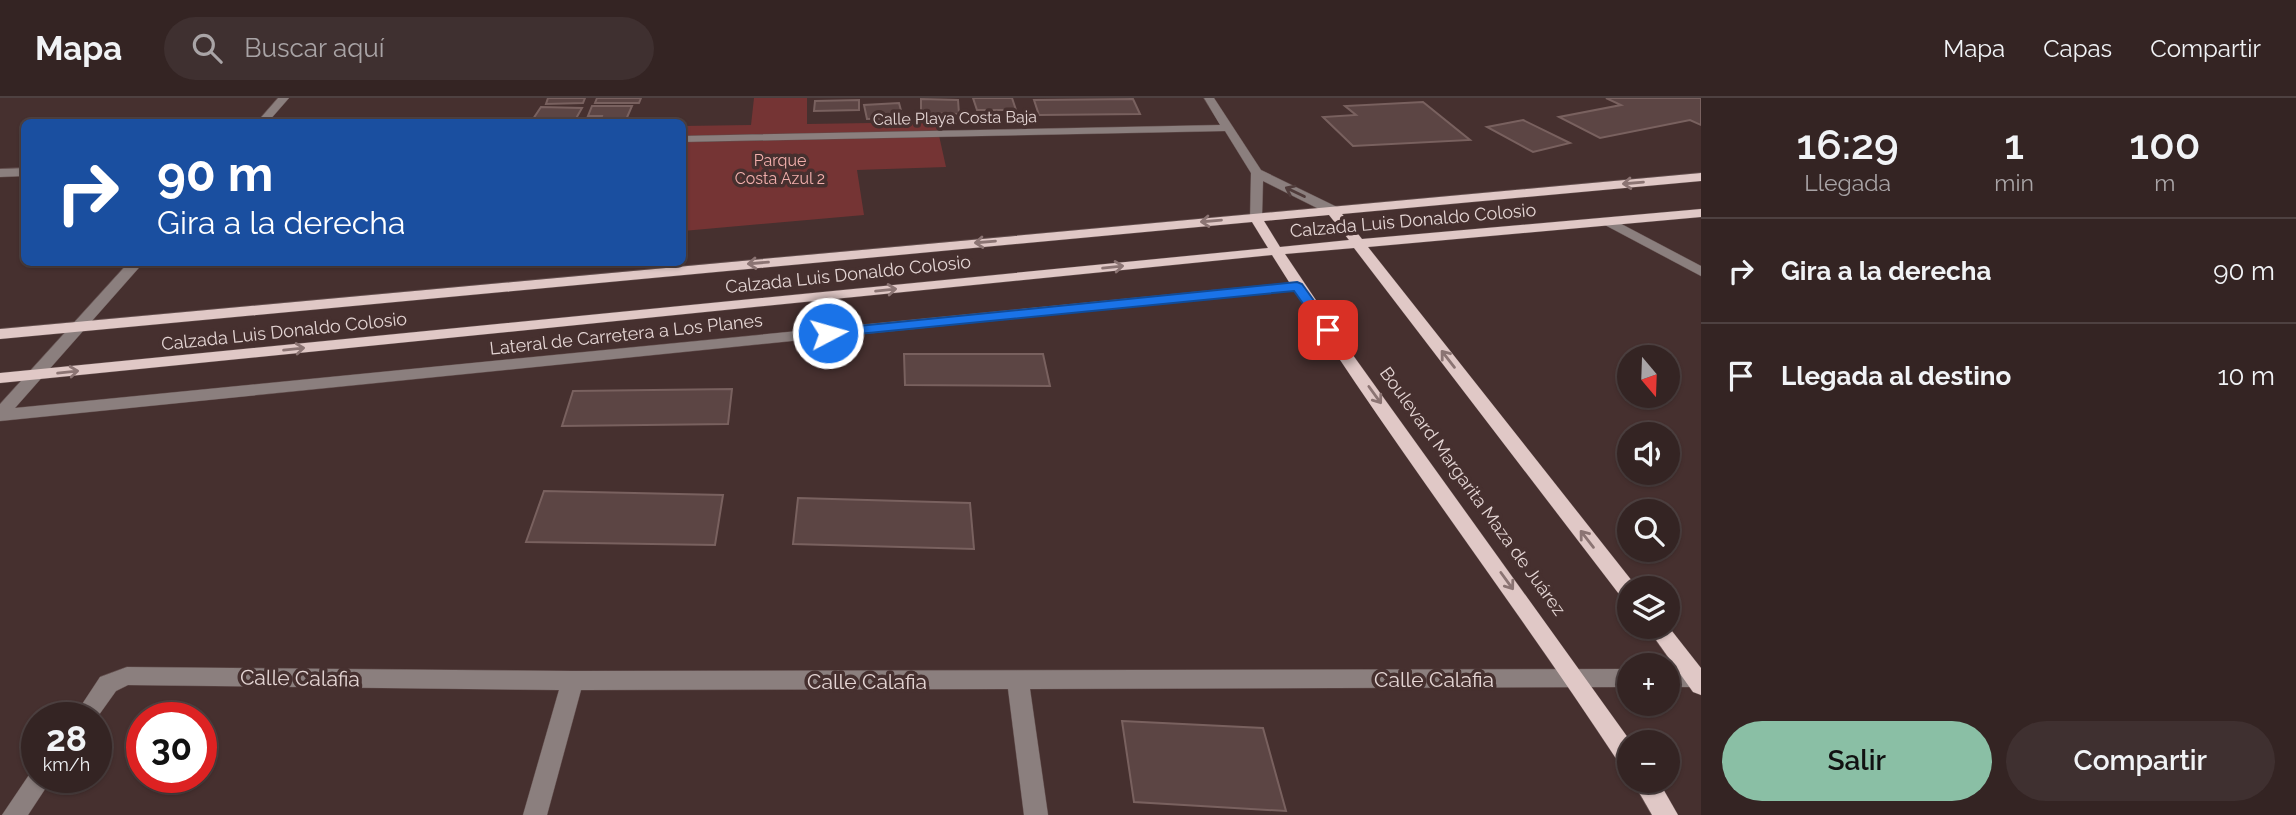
<!DOCTYPE html>
<html lang="es">
<head>
<meta charset="utf-8">
<style>
	body { margin:0; font-family:Raleway,sans-serif; background:#3f3030; color:#f1f3f6; height:100vh; display:flex; flex-direction:column; font-size:26px; white-space:nowrap }
	* { box-sizing:border-box; margin:0 }
	p { font-size:23px; color:#a9a4a6 }
	.icon { flex:none; width:38px; height:38px; fill:none; stroke:currentColor; stroke-width:2; stroke-linecap:round; stroke-linejoin:round }
	.map { position:relative; flex:1; overflow:hidden }
	.details { display:flex; flex-direction:column; background:#342423; width:595px }
	.details>* { flex:none }
	.top-card { position:absolute; left:21px; top:21px; width:665px; height:147px; border-radius:10px; box-shadow:0 2px 5px #0004,0 0 0 2px #4e4141; background:#1a4fa0; color:#fff; overflow:hidden }
	.needle { width:46px; rotate:161deg }
	.tools { position:absolute; left:1617px; top:247px; display:grid; gap:14px }
	.tools a { display:grid; place-items:center; width:63px; height:63px; border-radius:50%; background:#342423; box-shadow:0 2px 5px #0004,0 0 0 2px #4e4141; font-size:35px }
	.speed { position:absolute; left:21px; top:604px; display:flex; gap:14px; font-size:35px; font-weight:700; text-align:center }
	.speed>* { display:grid; place-content:center; width:91px; height:91px; border-radius:50%; background:#342423; box-shadow:0 2px 5px #0004,0 0 0 2px #4e4141; line-height:1 }
	.speed small { font-size:18px; font-weight:400 }
	.speed .limit { border:10px solid #d22; background:#fff; color:#111 }
	.pin { position:absolute; display:grid; place-items:center; width:60px; height:60px; color:#fff; margin:-30px; border-radius:14px; box-shadow:0 4px 10px #0006 }
	.me { position:absolute; width:77px; margin:-38px; rotate:84deg; stroke-linejoin:round; filter:drop-shadow(0 0 5px #0008) }
	.turn { display:flex; align-items:center; gap:24px; height:147px; padding:0 21px; font-size:32px }
	.turn .icon { width:91px; height:91px; stroke-width:2.5 }
	.turn b { display:block; font-size:49px; line-height:60px }
	.eta { display:flex; justify-content:space-evenly; align-items:center; height:119px; text-align:center }
	.eta b { font-size:42px; font-weight:600; line-height:49px }
	.button { display:flex; gap:14px; margin-top:auto; padding:14px 21px }
	.button a { flex:1; height:80px; border-radius:42px; background:#8abfa5; color:#111; font-size:28px; font-weight:600; line-height:80px; text-align:center }
	.button a+a { background:#3f3030; color:#f1f3f6 }
	ul { padding:0; list-style:none }
	li { display:flex; align-items:center; gap:21px; height:105px; padding:0 21px; border-top:2px solid #4e4141 }
	li div { flex:1 }
	li b { display:block; font-size:26px }
	li em { font-style:normal }
	header { display:flex; align-items:center; gap:42px; box-sizing:border-box; height:98px; padding:0 35px; background:#342423; border-bottom:2px solid #4e4141 }
	header strong { font-size:33px }
	nav { display:flex; gap:38px; margin-inline-start:auto; font-size:24px }
	.search { width:490px; height:63px; background:#3f3030; display:flex; align-items:center; gap:18px; box-sizing:border-box; padding:0 24px; border-radius:38px; color:#a9a4a6; font-size:26px }
	main { display:flex; flex:1; min-height:0 }
	.map>svg:first-child { display:block }
	.green { fill:#753434 }
	.building { fill:#5c4544; stroke:#79615f; stroke-width:2 }
	.lines { fill:none; stroke-linecap:round; stroke-linejoin:round }
	.minor-casing { stroke:#624e4d; stroke-width:1 }
	.major-casing { stroke:#624e4d; stroke-width:1 }
	.minor { fill:#8b7f7e; fill-rule:evenodd }
	.major { fill:#e0c8c6; fill-rule:evenodd }
	.oneway { stroke:#8b7473 }
	.oneway2 { stroke:#503c3b }
	.route { fill:#1a73e8; stroke:#114b97; stroke-width:2 }
	.labels { text-anchor:middle; dominant-baseline:central; stroke-width:7; stroke-linejoin:round; paint-order:stroke }
	.far-street-label { font-size:16px; fill:#e4d5d4; stroke:#46302f }
	.far-park-label { font-size:16px; fill:#f2afac; stroke:#46302f }
	.street-label { font-size:18px; fill:#e4d5d4; stroke:#46302f }
	.near-street-label { font-size:21px; fill:#e4d5d4; stroke:#46302f }
</style>
</head>
<body>
<header>
<strong>Mapa</strong>
<div class="search"><svg class="icon" aria-label="search" viewBox="0 0 24 24"><circle cx="10" cy="10" r="6"/><path d="M15 15l6 6"/></svg>Buscar aquí</div>
<nav><a>Mapa</a><a>Capas</a><a>Compartir</a></nav>
</header>
<main>
<div class="map">
<svg width="1701" height="717" viewBox="0 0 1701 717">
	<rect width="100%" height="100%" fill="#46302f"/>
	<polygon class="green" points="754,0 807,0 807,26 936,24 946,69 857,72 864,117 683,133 683,28 751,27"/>
	<g class="building">
		<polygon points="548,0 585,0 583,5 546,6"/>
		<polygon points="597,0 641,0 639,5 595,5"/>
		<polygon points="973,0 1012,0 1016,12 977,12"/>
		<polygon points="1606,0 1701,0 1701,27 1690,22 1600,40 1559,19 1621,7"/>
		<polygon points="921,1 958,2 959,16 921,15"/>
		<polygon points="1133,1 1140,16 1039,17 1034,2"/>
		<polygon points="859,2 859,12 814,13 815,3"/>
		<polygon points="1423,4 1470,42 1353,48 1323,19 1356,17 1345,8"/>
		<polygon points="899,5 903,20 867,21 864,7"/>
		<polygon points="592,8 632,8 625,24 600,24 602,18 588,18"/>
		<polygon points="541,9 582,10 574,24 531,24"/>
		<polygon points="1523,22 1570,45 1533,54 1487,29"/>
		<polygon points="904,256 1043,256 1050,288 905,287"/>
		<polygon points="732,291 728,326 562,328 573,293"/>
		<polygon points="544,393 723,397 715,447 526,444"/>
		<polygon points="798,400 970,405 974,451 793,446"/>
		<polygon points="1122,623 1263,630 1286,713 1134,704"/>
	</g>
	<g class="lines">
		<defs>
			<g id="minor">
				<polygon points="278,0 289,0 268,24 257,24"/>
				<polygon points="1204,0 1214,0 1261,72 1337,109 1337,115 1327,115 1263,83 1262,119 1255,123 1250,122 1251,75 1225,33 682,44 682,38 1220,27"/>
				<polygon points="24,70 24,78 0,79 0,71"/>
				<polygon points="1610,120 1701,168 1701,178 1605,127 1605,121"/>
				<polygon points="129,164 144,164 15,310 1297,184 1304,188 1297,192 0,323 0,306"/>
				<polygon points="127,569 573,573 1629,571 1629,589 1030,591 1048,717 1024,717 1008,591 581,592 547,717 523,717 559,592 128,587 116,593 96,621 73,620 100,579"/>
				<polygon points="1668,571 1701,573 1701,595 1691,589 1668,589"/>
				<polygon points="37,670 37,679 53,679 28,717 2,717 33,671"/>
			</g>
			<g id="major">
				<path d="M1701 75V83L1342 116 1362 141 1701 111V119L1368 149 1636 488 1629 490V502L1622 500 1354 150 1285 156 1350 253 1631 644H1629V671L1621 668C1508 496 1381 332 1272 157L0 285V275L1268 150 1252 124 0 241V231ZM1329 117 1349 142 1280 149 1264 123Z"/>
				<polygon points="1646,528 1668,528 1701,570 1701,597 1693,594"/>
				<polygon points="1632,682 1658,682 1678,717 1652,717"/>
			</g>
		</defs>
		<use href="#minor" class="minor-casing"/>
		<use href="#major" class="major-casing"/>
		<use href="#minor" class="minor"/>
		<use href="#major" class="major"/>
	</g>
	<defs><path id="oneway-shaft" d="M-6 0H5M1.5-3L5.5 0L1.5 3" fill="none" stroke-width="1.6" stroke-linecap="round" stroke-linejoin="round" transform="scale(1.75)"/></defs>
	<g class="oneway">
		<use href="#oneway-shaft" transform="translate(1633 85) rotate(175)"/>
		<use href="#oneway-shaft" transform="translate(1211 123) rotate(175)"/>
		<use href="#oneway-shaft" transform="translate(985 144) rotate(175)"/>
		<use href="#oneway-shaft" transform="translate(758 165) rotate(175)"/>
		<use href="#oneway-shaft" transform="translate(1113 169) rotate(-6)"/>
		<use href="#oneway-shaft" transform="translate(886 192) rotate(-6)"/>
		<use href="#oneway-shaft" transform="translate(294 251) rotate(-6)"/>
		<use href="#oneway-shaft" transform="translate(1448 261) rotate(-128)"/>
		<use href="#oneway-shaft" transform="translate(68 274) rotate(-6)"/>
		<use href="#oneway-shaft" transform="translate(1375 297) rotate(54)"/>
		<use href="#oneway-shaft" transform="translate(1587 441) rotate(-128)"/>
		<use href="#oneway-shaft" transform="translate(1507 483) rotate(54)"/>
	</g>
	<use class="oneway2" href="#oneway-shaft" transform="translate(1295 94) rotate(-154)"/>
	<polygon class="route" points="1297,184 1302,186 1333,229 1333,235 1324,235 1294,193 828,239 821,235 828,231"/>
	<g class="labels">
		<g class="far-street-label">
			<text transform="translate(955 20) rotate(-1)">Calle Playa Costa Baja</text>
		</g>
		<g class="far-park-label">
			<text x="780" y="62">Parque<tspan x="780" dy="18">Costa Azul 2</tspan></text>
		</g>
		<g class="street-label">
			<text transform="translate(1413 122) rotate(-5)">Calzada Luis Donaldo Colosio</text>
			<text transform="translate(848 176) rotate(-6)">Calzada Luis Donaldo Colosio</text>
			<text transform="translate(284 233) rotate(-6)">Calzada Luis Donaldo Colosio</text>
			<text transform="translate(626 236) rotate(-6)">Lateral de Carretera a Los Planes</text>
			<text transform="translate(1473 393) rotate(54)">Boulevard Margarita Maza de Juárez</text>
		</g>
		<g class="near-street-label">
			<text transform="translate(300 580) rotate(1)">Calle Calafia</text>
			<text x="1434" y="581">Calle Calafia</text>
			<text x="867" y="583">Calle Calafia</text>
		</g>
	</g>
</svg>
<div class="tools">
<a><svg class="needle" viewBox="-14 -14 28 28"><path d="M0-13l5 13h-10z" fill="#e53935"/><path d="M0 13l5-13h-10z" fill="#a9a4a6"/></svg></a>
<a><svg class="icon" aria-label="sound" viewBox="0 0 24 24"><path d="M4 9h4l5-4v14l-5-4H4zM17 9q2 3 0 6"/></svg></a>
<a><svg class="icon" aria-label="search" viewBox="0 0 24 24"><circle cx="10" cy="10" r="6"/><path d="M15 15l6 6"/></svg></a>
<a><svg class="icon" aria-label="layers" viewBox="0 0 24 24"><path d="M12 4l9 5-9 5-9-5zM3 14l9 5 9-5"/></svg></a>
<a>+</a>
<a>−</a>
</div>
<div class="speed"><div>28<small>km/h</small></div><div class="limit">30</div></div>
<div class="pin" style="left:1328px;top:232px;background:#d93025"><svg class="icon" aria-label="arrive" viewBox="0 0 24 24"><path d="M6 21V4h12l-3 4 3 4H6"/></svg></div>
<svg class="me" style="left:828px;top:235px" viewBox="-20 -20 40 40"><circle r="17" fill="#1a73e8" stroke="#fff" stroke-width="3"/><path d="M0-11L8 9 0 5-8 9z" fill="#fff"/></svg>
<div class="top-card">
<div class="turn"><svg class="icon" aria-label="right" viewBox="0 0 24 24"><path d="M7 20v-9h11M14 6l5 5-5 5"/></svg><div><b>90 m</b>Gira a la derecha</div></div>
</div>
</div>
<section class="details">
<div class="eta">
<div><b>16:29</b><p>Llegada</p></div>
<div><b>1</b><p>min</p></div>
<div><b>100</b><p>m</p></div>
</div>
<ul>
<li><svg class="icon" aria-label="right" viewBox="0 0 24 24"><path d="M7 20v-9h11M14 6l5 5-5 5"/></svg><div><b>Gira a la derecha</b></div><em>90 m</em></li>
<li><svg class="icon" aria-label="arrive" viewBox="0 0 24 24"><path d="M6 21V4h12l-3 4 3 4H6"/></svg><div><b>Llegada al destino</b></div><em>10 m</em></li>
</ul>
<div class="button"><a>Salir</a><a>Compartir</a></div>
</section>
</main>
</body>
</html>
